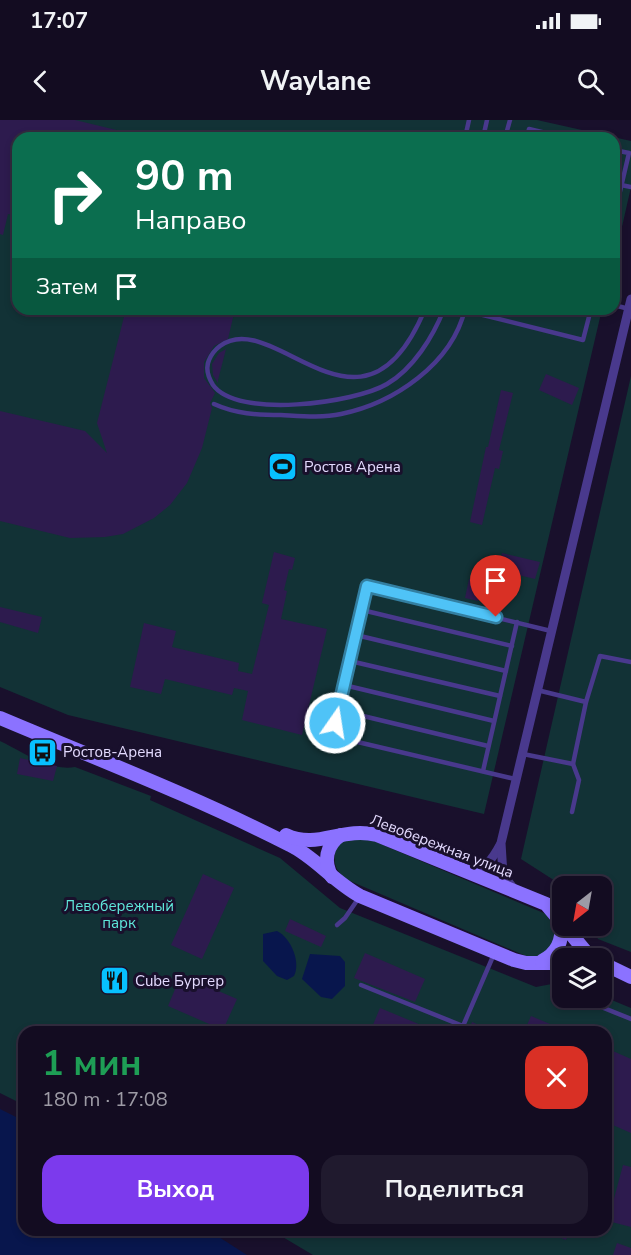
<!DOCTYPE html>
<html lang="ru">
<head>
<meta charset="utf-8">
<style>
	body { margin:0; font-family:"Nunito Sans",sans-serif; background:#201a2e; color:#f1f3f6; height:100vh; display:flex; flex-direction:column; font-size:22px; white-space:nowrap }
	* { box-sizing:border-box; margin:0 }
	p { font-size:20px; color:#9d9ba5 }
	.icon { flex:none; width:33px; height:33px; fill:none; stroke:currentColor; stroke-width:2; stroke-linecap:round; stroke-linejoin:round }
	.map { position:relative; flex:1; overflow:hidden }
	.panel { position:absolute; left:18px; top:906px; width:594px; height:210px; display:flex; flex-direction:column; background:#130c21; border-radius:18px; box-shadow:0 3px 9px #0003,0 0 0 2px #322c3f }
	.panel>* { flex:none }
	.top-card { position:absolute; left:12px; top:12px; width:608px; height:183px; border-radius:18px; box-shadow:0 3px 9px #0003,0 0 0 2px #322c3f; background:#0b6e4f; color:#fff; overflow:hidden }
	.needle { width:39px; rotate:211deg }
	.tools { position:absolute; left:552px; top:756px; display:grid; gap:12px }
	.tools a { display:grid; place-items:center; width:60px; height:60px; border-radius:12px; background:#130c21; box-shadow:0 3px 9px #0003,0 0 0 2px #322c3f; font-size:30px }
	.pin { position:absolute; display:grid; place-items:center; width:51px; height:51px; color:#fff; margin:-62px -26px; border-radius:50% 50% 50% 0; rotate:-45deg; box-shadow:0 0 6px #0007 }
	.pin .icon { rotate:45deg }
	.me { position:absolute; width:66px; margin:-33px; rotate:13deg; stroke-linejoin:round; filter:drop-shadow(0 0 4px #0008) }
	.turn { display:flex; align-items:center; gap:21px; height:126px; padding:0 24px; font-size:27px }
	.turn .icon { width:78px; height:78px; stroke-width:2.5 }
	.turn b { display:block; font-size:42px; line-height:51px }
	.then { display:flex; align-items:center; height:57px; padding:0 24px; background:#0003; gap:12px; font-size:22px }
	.round { display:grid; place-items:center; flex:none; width:63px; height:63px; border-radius:18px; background:#201a2e }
	.overview { display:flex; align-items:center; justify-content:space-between; height:102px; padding:0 24px }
	h1 { font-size:36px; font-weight:700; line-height:45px; color:#1e9e55 }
	.button { display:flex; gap:12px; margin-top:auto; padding:12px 24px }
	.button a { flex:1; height:69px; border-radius:18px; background:#7c3aed; color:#fff; font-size:24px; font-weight:700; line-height:69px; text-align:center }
	.button a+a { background:#201a2e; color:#f1f3f6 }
	.status { display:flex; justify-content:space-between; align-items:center; height:42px; padding:0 30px; background:#130c21; direction:ltr }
	.status svg { height:16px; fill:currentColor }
	header { display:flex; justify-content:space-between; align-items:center; height:78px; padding:0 24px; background:#130c21; font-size:27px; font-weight:700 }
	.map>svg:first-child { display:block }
	.green { fill:#123236 }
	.water { fill:#08164d }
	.building { fill:#2d1b4e }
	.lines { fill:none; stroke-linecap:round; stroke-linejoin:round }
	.lane { stroke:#49398d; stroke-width:4.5 }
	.street { stroke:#49398d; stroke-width:9 }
	.secondary { stroke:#8b72ff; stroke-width:14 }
	.route-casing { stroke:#337fa1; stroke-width:15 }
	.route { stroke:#4fc3f7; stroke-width:10 }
	.labels { text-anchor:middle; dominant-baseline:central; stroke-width:6; stroke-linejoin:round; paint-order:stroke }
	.poi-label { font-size:15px; fill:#e4dbff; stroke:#19102c; text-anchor:start }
	.street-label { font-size:15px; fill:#e4dbff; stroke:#19102c }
	.park-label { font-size:15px; fill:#5fe7da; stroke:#19102c }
</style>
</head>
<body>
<div class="status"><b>17:07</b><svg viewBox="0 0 49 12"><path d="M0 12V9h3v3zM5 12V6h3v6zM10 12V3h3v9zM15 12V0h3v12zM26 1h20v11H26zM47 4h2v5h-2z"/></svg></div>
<header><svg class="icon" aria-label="back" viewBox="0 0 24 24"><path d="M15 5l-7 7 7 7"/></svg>Waylane<svg class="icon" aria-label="search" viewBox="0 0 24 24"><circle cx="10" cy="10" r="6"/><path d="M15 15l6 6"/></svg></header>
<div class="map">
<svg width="631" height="1135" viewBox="0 0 631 1135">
	<rect width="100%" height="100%" fill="#19102c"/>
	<g class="green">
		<polygon points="0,0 537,0 631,21 631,67 614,142 614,18 18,18 18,189 602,189 484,694 68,595 0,567"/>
		<polygon points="631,256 631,832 598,819 591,806 602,806 602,766 563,766 521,739"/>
		<path d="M0 621C21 631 51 652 75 647L151 676 150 680 280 738 340 788 536 867 562 862V878L602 876 631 888V1135H313L271 1110H606V912H24V985L0 973Z"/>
		<path d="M357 714 546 794 557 812 554 825 539 838 526 836 350 761C334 751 332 742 337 724Z"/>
	</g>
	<g class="water">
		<path d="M277 811C291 818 301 842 294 856L287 860 277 856 263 841V814Z"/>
		<polygon points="310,834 340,836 345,842 345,866 332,879 321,877 302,859"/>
		<polygon points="0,989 24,1001 24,1110 208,1110 247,1135 0,1135"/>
	</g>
	<g class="building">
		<polygon points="0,0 75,0 137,15 136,18 18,18 18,96 8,94 3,115 0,114"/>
		<polygon points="126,189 235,189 228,219 214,226 204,242 204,258 215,273 210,283 212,288 202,328 187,363 170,385 154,398 123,414 105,417 70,418 0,401 0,291 85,311 107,333 97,303"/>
		<polygon points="226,229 218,260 218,263 213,255 212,244 219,233"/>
		<polygon points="546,254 579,268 572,285 539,270"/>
		<polygon points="501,270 513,273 499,330 503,331 499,349 495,348 482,405 470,402 486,327 488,327"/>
		<polygon points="274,432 295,438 292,450 289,449 284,470 287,471 281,499 327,509 302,615 242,600 248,571 234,568 232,575 165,559 161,574 130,567 144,503 176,511 172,527 239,543 238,551 252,554 269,485 262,483"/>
		<polygon points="502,433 540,442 535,459 498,450"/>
		<polygon points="469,459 483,463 478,481 465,478"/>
		<polygon points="0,487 42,497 38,513 0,502"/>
		<polygon points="20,638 57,646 53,661 17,654"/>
		<polygon points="203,754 234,768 202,839 171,825"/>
		<polygon points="290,799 326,816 321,827 285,811"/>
		<polygon points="365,833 425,859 415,882 354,858"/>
		<polygon points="113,849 122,852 116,873 107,870"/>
		<polygon points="181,855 237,879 223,910 168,886"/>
		<polygon points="380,888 421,905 418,912 370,912"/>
		<polygon points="531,896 569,912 524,912"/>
		<polygon points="472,902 481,906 479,912 468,912"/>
		<polygon points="606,928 631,939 631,1013 606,1002"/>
		<polygon points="623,1045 631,1047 631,1107 608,1101"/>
		<polygon points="541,1110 570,1110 566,1120"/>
		<polygon points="617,1123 631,1128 631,1135 613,1135"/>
	</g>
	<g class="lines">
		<g class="lane">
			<polyline points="465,18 469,0"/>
			<polyline points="483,18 487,0"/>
			<polyline points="505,18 510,0"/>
			<polyline points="527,18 529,9 567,18"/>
			<polyline points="614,30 629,33 614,97"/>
			<polyline points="621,65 631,67"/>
			<polyline points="614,185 629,189"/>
			<path d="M425 189C362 341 274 185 220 226 216 229 211 235 209 240 205 249 208 257 213 265 237 299 355 283 387 264 413 249 433 217 444 189"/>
			<polyline points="485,189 483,195 583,220 591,189"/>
			<path d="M214 284C236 294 257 295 281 295 301 296 322 298 341 294 394 283 452 244 465 189"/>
			<polyline points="362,490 512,526"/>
			<polyline points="356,515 506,551"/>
			<polyline points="350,541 500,576"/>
			<polyline points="344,565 494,601"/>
			<polyline points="537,570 586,582"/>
			<polyline points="338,590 488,626"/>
			<polyline points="523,634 573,644"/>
			<polyline points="483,651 517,502"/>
			<polyline points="515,659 332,616 367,466 551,511"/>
			<polyline points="572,692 579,660 573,644 586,582 600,536 631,542"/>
			<polyline points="337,805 345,798 358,779"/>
			<polyline points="361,865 463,906 494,834"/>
			<polyline points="579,878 631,899"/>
		</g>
		<g class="street">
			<path d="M469 751C486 748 492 740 500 725"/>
			<polyline points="514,769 503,755 501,723 631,179"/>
		</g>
		<g class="secondary">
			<path d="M0 598C97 639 196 677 290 725 315 737 334 762 360 776L514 840 526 843H562"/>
			<path d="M286 715C318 730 342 706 377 715L546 784 591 838"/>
			<path d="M332 757C323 742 326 725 341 715"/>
			<path d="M542 841C556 834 563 822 561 805"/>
			<polyline points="602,843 631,857"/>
		</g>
	</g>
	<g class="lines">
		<defs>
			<polyline id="route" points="335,603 367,466 496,497"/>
		</defs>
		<use href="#route" class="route-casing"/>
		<use href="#route" class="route"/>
	</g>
	<defs>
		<symbol id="stadium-square" viewBox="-11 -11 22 22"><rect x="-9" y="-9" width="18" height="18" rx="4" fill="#07c0ff" stroke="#19102c"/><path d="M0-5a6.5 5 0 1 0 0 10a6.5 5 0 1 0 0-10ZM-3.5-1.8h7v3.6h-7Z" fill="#111"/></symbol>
		<symbol id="bus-square" viewBox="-11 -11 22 22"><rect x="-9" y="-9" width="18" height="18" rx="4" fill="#07c0ff" stroke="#19102c"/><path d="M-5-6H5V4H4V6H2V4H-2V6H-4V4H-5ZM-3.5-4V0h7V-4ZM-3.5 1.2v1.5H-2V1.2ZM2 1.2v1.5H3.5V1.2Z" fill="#111"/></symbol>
		<symbol id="restaurant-square" viewBox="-11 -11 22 22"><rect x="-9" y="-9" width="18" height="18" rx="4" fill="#07c0ff" stroke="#19102c"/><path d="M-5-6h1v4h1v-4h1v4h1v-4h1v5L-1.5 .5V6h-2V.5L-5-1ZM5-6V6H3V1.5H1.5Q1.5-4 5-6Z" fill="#111"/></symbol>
	</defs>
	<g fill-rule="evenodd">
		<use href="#stadium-square" x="266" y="330" width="33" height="33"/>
		<use href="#bus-square" x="26" y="616" width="33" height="33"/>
		<use href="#restaurant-square" x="98" y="844" width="33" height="33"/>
	</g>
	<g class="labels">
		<g class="poi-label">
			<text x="304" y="347">Ростов Арена</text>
			<text x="63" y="632">Ростов-Арена</text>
			<text x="135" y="861">Cube Бургер</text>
		</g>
		<g class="street-label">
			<text transform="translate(442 726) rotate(21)">Левобережная улица</text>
		</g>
		<g class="park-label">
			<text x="119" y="786">Левобережный<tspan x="119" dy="17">парк</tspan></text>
		</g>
	</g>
</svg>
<div class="tools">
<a><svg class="needle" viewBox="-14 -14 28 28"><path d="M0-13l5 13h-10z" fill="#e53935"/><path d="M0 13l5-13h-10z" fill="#9d9ba5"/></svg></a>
<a><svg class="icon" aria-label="layers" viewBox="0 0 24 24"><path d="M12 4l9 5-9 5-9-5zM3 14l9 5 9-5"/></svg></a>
</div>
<div class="pin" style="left:496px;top:497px;background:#d93025"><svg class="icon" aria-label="arrive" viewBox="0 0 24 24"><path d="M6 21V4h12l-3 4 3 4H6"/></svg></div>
<svg class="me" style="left:335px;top:603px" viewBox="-20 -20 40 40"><circle r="17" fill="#4fc3f7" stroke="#fff" stroke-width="3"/><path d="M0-11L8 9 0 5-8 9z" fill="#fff"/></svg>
<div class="top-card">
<div class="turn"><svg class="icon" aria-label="right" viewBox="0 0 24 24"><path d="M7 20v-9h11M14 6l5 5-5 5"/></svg><div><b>90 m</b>Направо</div></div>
<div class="then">Затем<svg class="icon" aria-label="arrive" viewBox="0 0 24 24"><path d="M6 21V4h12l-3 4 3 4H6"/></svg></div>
</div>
<section class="panel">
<div class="overview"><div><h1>1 мин</h1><p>180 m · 17:08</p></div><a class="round" style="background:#d93025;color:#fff"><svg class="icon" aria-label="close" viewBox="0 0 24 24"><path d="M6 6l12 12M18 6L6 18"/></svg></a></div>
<div class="button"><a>Выход</a><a>Поделиться</a></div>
</section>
</div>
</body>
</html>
